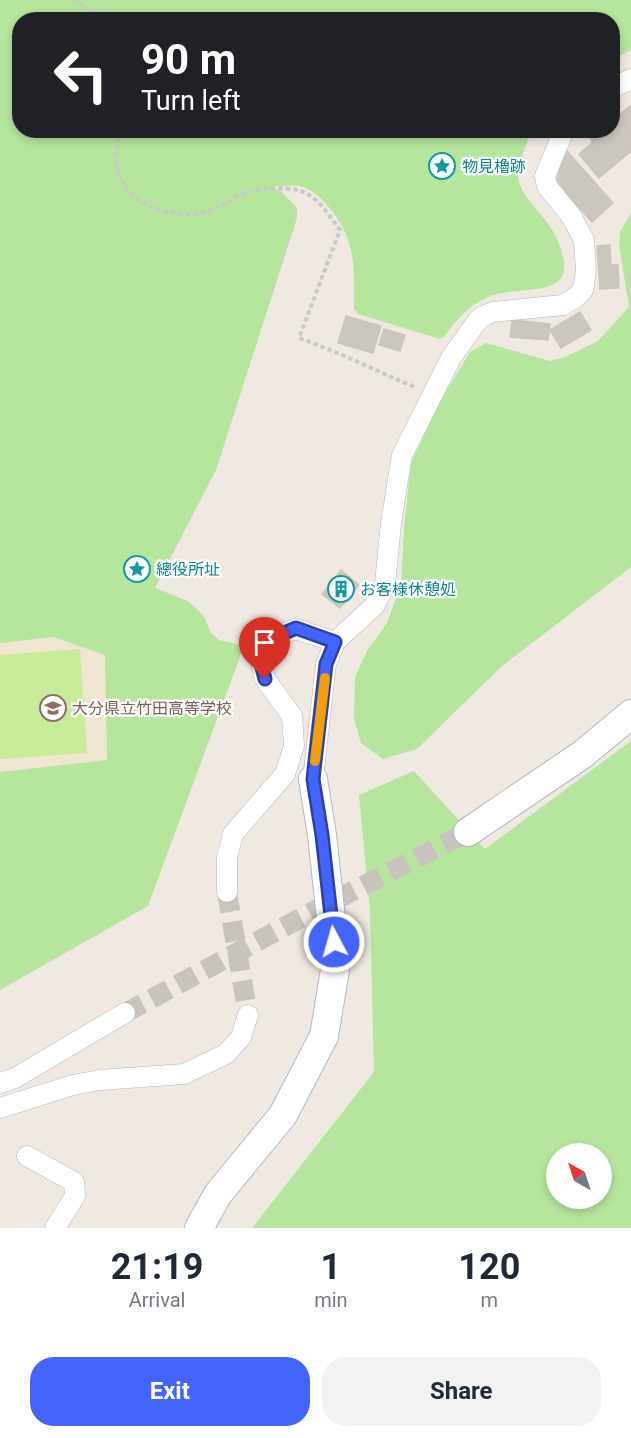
<!DOCTYPE html>
<html lang="en">
<head>
<meta charset="utf-8">
<style>
	body { margin:0; font-family:Roboto,"Noto Sans JP",sans-serif; background:#f2f2f3; color:#1f2937; height:100vh; display:flex; flex-direction:column; font-size:22px; white-space:nowrap }
	* { box-sizing:border-box; margin:0 }
	p { font-size:20px; color:#747a83 }
	.icon { flex:none; width:33px; height:33px; fill:none; stroke:currentColor; stroke-width:2; stroke-linecap:round; stroke-linejoin:round }
	.map { position:relative; height:1228px; overflow:hidden }
	.side { display:flex; flex-direction:column; background:#fff; flex:1 }
	.side>* { flex:none }
	.banner { position:absolute; left:12px; top:12px; width:608px; height:126px; border-radius:24px; box-shadow:0 3px 9px #0003; background:#202124; color:#fff; overflow:hidden }
	.needle { width:39px; rotate:321deg }
	.fabs { position:absolute; left:546px; top:1143px; display:grid; gap:12px }
	.fabs a { display:grid; place-items:center; width:66px; height:66px; border-radius:50%; background:#fff; box-shadow:0 3px 9px #0003; font-size:30px }
	.pin { position:absolute; display:grid; place-items:center; width:51px; height:51px; color:#fff; margin:-62px -26px; border-radius:50% 50% 50% 0; rotate:-45deg; box-shadow:0 0 6px #0007 }
	.pin .icon { rotate:45deg }
	.me { position:absolute; width:66px; margin:-33px; rotate:354deg; stroke-linejoin:round; filter:drop-shadow(0 0 4px #0008) }
	.turn { display:flex; align-items:center; gap:21px; height:126px; padding:0 30px; font-size:27px }
	.turn .icon { width:78px; height:78px; stroke-width:2.5 }
	.turn b { display:block; font-size:42px; line-height:51px }
	.eta { display:flex; justify-content:space-evenly; align-items:center; height:102px; text-align:center }
	.eta b { font-size:36px; font-weight:700; line-height:42px }
	.button { display:flex; gap:12px; margin-top:auto; padding:12px 30px }
	.button a { flex:1; height:69px; border-radius:24px; background:#4264fb; color:#fff; font-size:24px; font-weight:700; line-height:69px; text-align:center }
	.button a+a { background:#f2f2f3; color:#1f2937 }
	.map>svg:first-child { display:block }
	.education { fill:#f0e6d1 }
	.green { fill:#b6e59e; fill-rule:evenodd }
	.pitch { fill:#c9ec9a }
	.building { fill:#cbc7bf; stroke:#cbc5ba; stroke-width:1.5 }
	.lines { fill:none; stroke-linecap:round; stroke-linejoin:round }
	.street-tunnel { stroke:#c8c4bd; stroke-width:20; stroke-dasharray:20 10; stroke-linecap:butt }
	.street-casing { stroke:#b4b7c1; stroke-width:21 }
	.secondary-casing { stroke:#b4b7c1; stroke-width:30 }
	.path { stroke:#c9c9c9; stroke-width:4; stroke-dasharray:4.5 3; stroke-linecap:butt }
	.street { stroke:#fff; stroke-width:20 }
	.secondary { stroke:#fff; stroke-width:28 }
	.route-casing { stroke:#2b41a3; stroke-width:15 }
	.route { stroke:#4264fb; stroke-width:10 }
	.slow { stroke:#f59e0b; stroke-width:10 }
	.labels { text-anchor:middle; dominant-baseline:central; stroke-width:4.5; stroke-linejoin:round; paint-order:stroke }
	.culture-label { font-size:16px; fill:#0d838f; stroke:#fff; text-anchor:start }
	.education-label { font-size:16px; fill:#785e54; stroke:#fff; text-anchor:start }
</style>
</head>
<body>
<div class="map">
<svg width="631" height="1228" viewBox="0 0 631 1228">
	<rect width="100%" height="100%" fill="#efe9e1"/>
	<polygon class="education" points="53,637 105,655 107,761 0,772 0,643"/>
	<g class="green">
		<path d="M0 0H631V50L612 60V20H20V130L531 131C528 142 518 163 518 175 518 195 545 215 554 233 589 305 526 282 488 297 470 304 455 321 444 337L440 339 358 314 354 309C354 270 357 243 332 211 324 201 315 191 303 187 294 184 280 186 270 187L281 191 297 208V218L216 470 155 588 188 601 204 616 211 633 219 640 244 646 148 906 0 990V772L107 760 105 655 53 637 0 643Z"/>
		<polygon points="631,213 631,567 501,667 417,749 383,759 361,743 354,719 355,677 367,651 387,623 401,585 404,528 411,463 441,400 470,352 486,343 550,361 565,357 598,341 629,307 619,244 620,232"/>
		<path d="M631 741V1228H252L374 1072 370 911 359 795 414 771 485 849ZM556 1154H602V1198H556Z"/>
	</g>
	<polygon class="pitch" points="80,649 87,753 0,759 0,655"/>
	<g class="building">
		<polygon points="631,105 631,151 599,178 579,154 593,142 586,134 590,130 612,130 612,121"/>
		<polygon points="566,150 613,203 592,222 556,182"/>
		<polygon points="610,245 611,265 618,265 619,288 600,289 597,246"/>
		<polygon points="580,312 591,330 561,348 550,330"/>
		<polygon points="346,316 381,326 373,353 338,343"/>
		<polygon points="512,320 550,324 548,340 510,337"/>
		<polygon points="384,329 405,335 400,351 379,345"/>
		<polygon points="341,570 359,585 340,608 322,594"/>
	</g>
	<g class="lines">
		<g class="street-tunnel">
			<polyline points="227,892 248,1015"/>
			<polyline points="125,1013 310,913 468,832"/>
		</g>
		<defs>
			<g id="street">
				<polyline points="612,88 631,79"/>
				<polyline points="313,779 326,664 335,642 375,605 385,584 391,523 402,455 451,358 478,320 485,315 493,312 563,305 575,298 583,290 586,271 584,240 571,216 547,186 545,176 564,130"/>
				<polyline points="227,892 227,858 233,834 285,774 294,746 292,716 265,679 260,659 273,637 296,629 335,642"/>
				<polyline points="0,1083 15,1078 125,1013"/>
				<polyline points="0,1108 73,1085 100,1080 184,1074 226,1054 241,1037 248,1015"/>
				<polyline points="27,1156 74,1182 75,1196 55,1228"/>
			</g>
			<g id="secondary">
				<polyline points="468,832 583,754 631,714"/>
				<polyline points="199,1228 218,1194 283,1115 324,1036 336,964 322,835 313,779"/>
			</g>
		</defs>
		<use href="#street" class="street-casing"/>
		<use href="#secondary" class="secondary-casing"/>
		<g class="path">
			<polyline points="73,0 109,20"/>
			<path d="M121 130C119 140 115 153 116 162 121 204 170 220 206 212 222 208 235 195 251 191 264 188 285 187 297 190 318 195 328 215 340 230L299 338C339 352 376 371 415 387"/>
			<polyline points="210,131 210,130"/>
		</g>
		<use href="#street" class="street"/>
		<use href="#secondary" class="secondary"/>
	</g>
	<g class="lines">
		<defs>
			<polyline id="route" points="265,679 260,659 273,638 296,628 335,642 326,664 313,779 322,835 334,942"/>
		</defs>
		<use href="#route" class="route-casing"/>
		<use href="#route" class="route"/>
		<polyline class="slow" points="315,761 325,678"/>
	</g>
	<defs>
		<symbol id="sight-ring" viewBox="-11 -11 22 22"><circle r="9.5" fill="#fff" stroke="#0f9aa8" stroke-width="1.5"/><path d="M0-6L1.8-2.2L6-1.7L2.9 1.2L3.7 5.4L0 3.3L-3.7 5.4L-2.9 1.2L-6-1.7L-1.8-2.2Z" fill="#0f9aa8"/></symbol>
		<symbol id="building-ring" viewBox="-11 -11 22 22"><circle r="9.5" fill="#fff" stroke="#0f9aa8" stroke-width="1.5"/><path d="M-4-6H4V6H1V3H-1V6H-4ZM-2.5-4.3h1.7v1.8h-1.7ZM.8-4.3h1.7v1.8H.8ZM-2.5-1h1.7V.8h-1.7ZM.8-1h1.7V.8H.8Z" fill="#0f9aa8"/></symbol>
		<symbol id="school-ring" viewBox="-11 -11 22 22"><circle r="9.5" fill="#fff" stroke="#8d6e63" stroke-width="1.5"/><path d="M0-5L7-2L0 1L-7-2ZM-4 1L0 2.5L4 1V4Q0 6-4 4Z" fill="#8d6e63"/></symbol>
	</defs>
	<g fill-rule="evenodd">
		<use href="#sight-ring" x="427" y="151" width="30" height="30"/>
		<use href="#sight-ring" x="122" y="554" width="30" height="30"/>
		<use href="#building-ring" x="326" y="574" width="30" height="30"/>
		<use href="#school-ring" x="38" y="693" width="30" height="30"/>
	</g>
	<g class="labels">
		<g class="culture-label">
			<text x="462" y="166">物見櫓跡</text>
			<text x="156" y="569">總役所址</text>
			<text x="360" y="589">お客様休憩処</text>
		</g>
		<g class="education-label">
			<text x="72" y="708">大分県立竹田高等学校</text>
		</g>
	</g>
</svg>
<div class="fabs">
<a><svg class="needle" viewBox="-14 -14 28 28"><path d="M0-13l5 13h-10z" fill="#e53935"/><path d="M0 13l5-13h-10z" fill="#747a83"/></svg></a>
</div>
<div class="pin" style="left:265px;top:679px;background:#d93025"><svg class="icon" aria-label="arrive" viewBox="0 0 24 24"><path d="M6 21V4h12l-3 4 3 4H6"/></svg></div>
<svg class="me" style="left:334px;top:942px" viewBox="-20 -20 40 40"><circle r="17" fill="#4264fb" stroke="#fff" stroke-width="3"/><path d="M0-11L8 9 0 5-8 9z" fill="#fff"/></svg>
<div class="banner">
<div class="turn"><svg class="icon" aria-label="left" viewBox="0 0 24 24"><path d="M17 20v-9H6M10 6l-5 5 5 5"/></svg><div><b>90 m</b>Turn left</div></div>
</div>
</div>
<section class="side">
<div class="eta">
<div><b>21:19</b><p>Arrival</p></div>
<div><b>1</b><p>min</p></div>
<div><b>120</b><p>m</p></div>
</div>
<div class="button"><a>Exit</a><a>Share</a></div>
</section>
</body>
</html>
